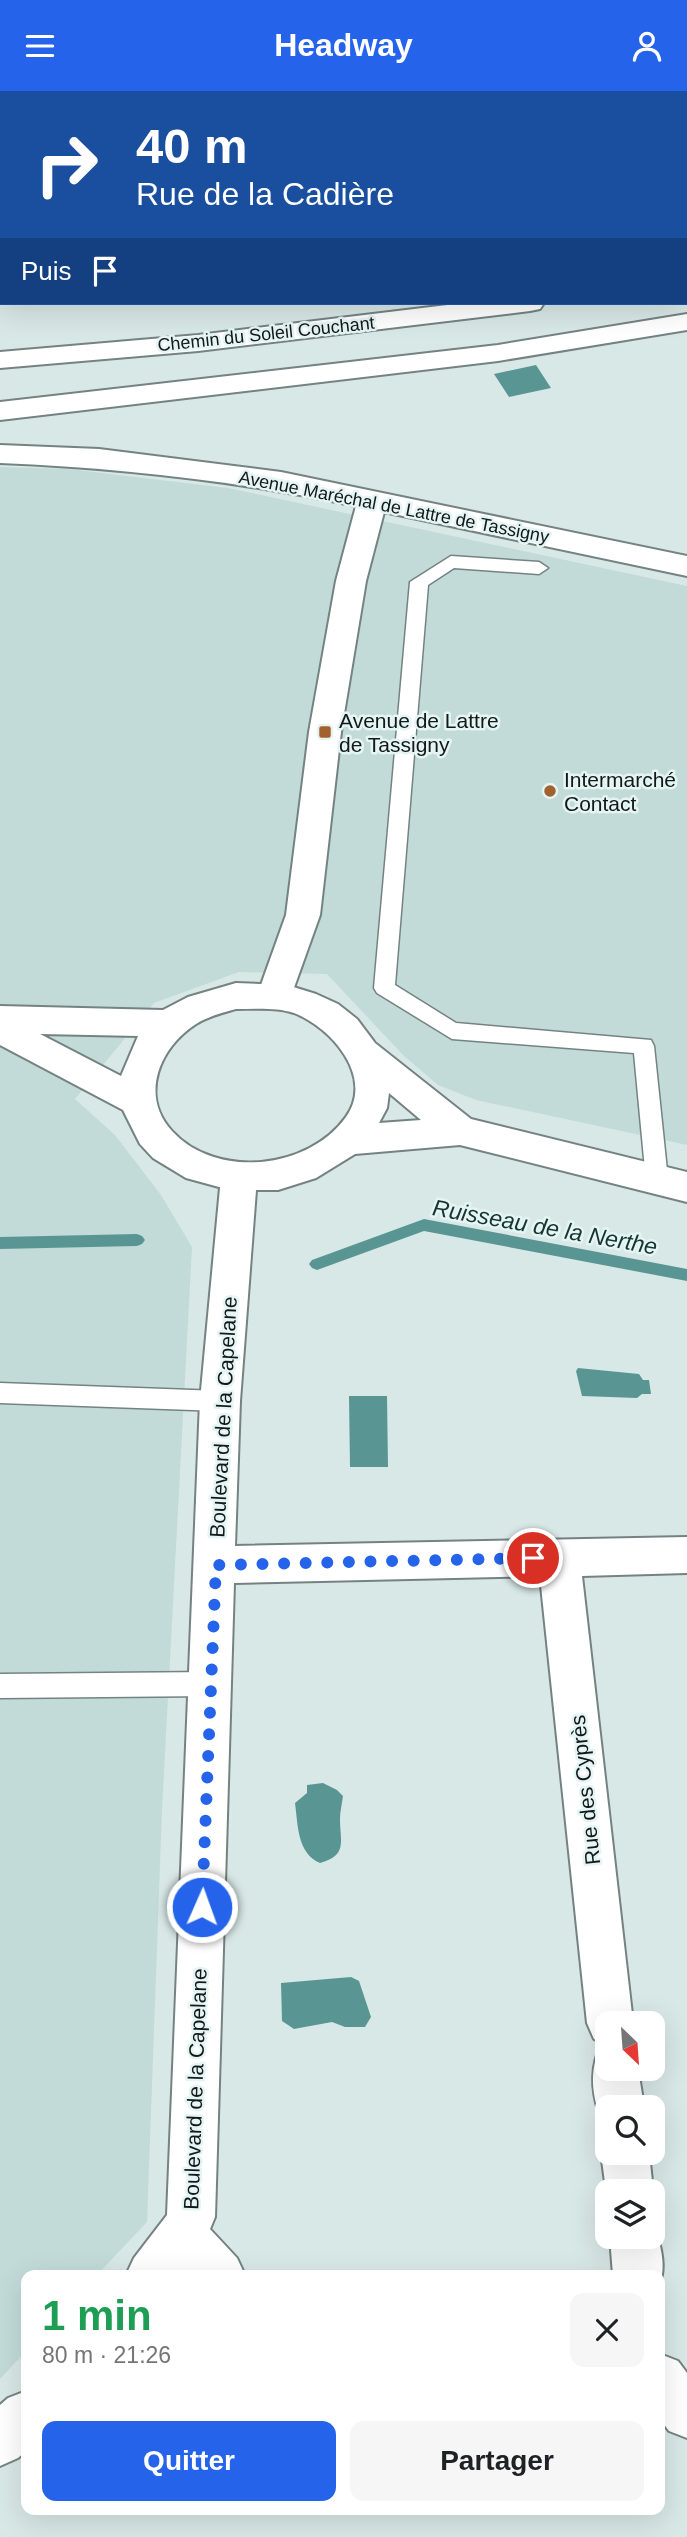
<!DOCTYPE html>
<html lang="fr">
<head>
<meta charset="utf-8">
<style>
	body { margin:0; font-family:Helvetica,sans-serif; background:#f6f6f6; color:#202124; height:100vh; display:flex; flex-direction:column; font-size:26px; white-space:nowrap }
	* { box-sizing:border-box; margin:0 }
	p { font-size:23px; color:#757577 }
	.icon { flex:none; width:38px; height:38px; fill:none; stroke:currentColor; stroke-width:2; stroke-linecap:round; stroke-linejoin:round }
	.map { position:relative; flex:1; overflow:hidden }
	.panel { position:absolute; left:21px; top:2179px; width:644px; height:245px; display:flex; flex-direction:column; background:#fff; border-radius:14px; box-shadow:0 7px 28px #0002 }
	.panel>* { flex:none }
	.top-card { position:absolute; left:0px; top:0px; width:688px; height:214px; box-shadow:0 7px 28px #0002; background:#1a4fa0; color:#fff; overflow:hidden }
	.needle { width:46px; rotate:155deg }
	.fabs { position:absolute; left:595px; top:1920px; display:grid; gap:14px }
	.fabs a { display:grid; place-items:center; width:70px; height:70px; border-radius:14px; background:#fff; box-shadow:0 7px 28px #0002; font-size:35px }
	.pin { position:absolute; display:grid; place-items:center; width:60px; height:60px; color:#fff; margin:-30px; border:4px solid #fff; border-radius:50%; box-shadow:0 2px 7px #0007 }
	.me { position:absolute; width:77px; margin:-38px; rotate:2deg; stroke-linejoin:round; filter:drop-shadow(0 0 5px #0008) }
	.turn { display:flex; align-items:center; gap:24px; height:147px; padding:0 21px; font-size:32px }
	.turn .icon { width:91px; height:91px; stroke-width:2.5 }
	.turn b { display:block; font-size:49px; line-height:60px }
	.then { display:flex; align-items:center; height:66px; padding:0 21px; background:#0003; gap:14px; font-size:26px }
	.round { display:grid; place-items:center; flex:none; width:74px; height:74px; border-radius:14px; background:#f6f6f6 }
	.headline { display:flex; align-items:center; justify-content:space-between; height:119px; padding:0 21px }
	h1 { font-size:42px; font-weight:700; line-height:52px; color:#1e9e55 }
	.cta { display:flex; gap:14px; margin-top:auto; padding:14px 21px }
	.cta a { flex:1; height:80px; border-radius:14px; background:#2563eb; color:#fff; font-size:28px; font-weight:700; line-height:80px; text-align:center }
	.cta a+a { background:#f6f6f6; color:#202124 }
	header { display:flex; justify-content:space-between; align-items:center; height:91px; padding:0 21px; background:#2563eb; color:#fff; font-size:32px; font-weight:700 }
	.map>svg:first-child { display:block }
	.built { fill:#c2dbd9 }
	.water { fill:#599693 }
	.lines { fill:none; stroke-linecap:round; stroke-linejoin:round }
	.stream { fill:#599693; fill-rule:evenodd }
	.service-casing { stroke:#748382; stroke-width:3 }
	.minor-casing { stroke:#748382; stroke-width:4 }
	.tertiary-casing { stroke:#748382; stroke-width:4 }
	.secondary-casing { stroke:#748382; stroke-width:4 }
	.service { fill:#fff; fill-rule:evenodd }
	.minor { fill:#fff; fill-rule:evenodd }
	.tertiary { fill:#fff; fill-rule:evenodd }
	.secondary { fill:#fff; fill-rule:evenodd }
	.route { stroke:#2563eb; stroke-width:12; stroke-dasharray:0 21.6 }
	.poi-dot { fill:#a3612d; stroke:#e5f5f4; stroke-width:2.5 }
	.labels { text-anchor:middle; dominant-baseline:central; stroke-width:5; stroke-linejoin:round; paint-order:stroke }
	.far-street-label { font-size:18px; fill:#131818; stroke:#e5f5f4 }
	.poi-label { font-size:21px; fill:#131818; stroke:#e5f5f4; text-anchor:start }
	.street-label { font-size:21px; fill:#131818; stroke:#e5f5f4 }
	.water-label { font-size:23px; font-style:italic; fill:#153533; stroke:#e5f5f4 }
</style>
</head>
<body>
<header><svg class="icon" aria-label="menu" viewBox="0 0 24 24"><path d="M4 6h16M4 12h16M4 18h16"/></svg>Headway<svg class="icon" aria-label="person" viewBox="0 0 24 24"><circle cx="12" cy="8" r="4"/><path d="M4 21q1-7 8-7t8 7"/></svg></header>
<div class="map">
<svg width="687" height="2446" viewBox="0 0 687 2446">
	<rect width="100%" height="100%" fill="#d8e8e7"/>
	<polygon class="built" points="0,376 68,378 228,397 687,495 687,1054 476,1009 438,994 403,964 327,883 239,881 154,912 75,1008 115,1044 161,1104 192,1156 162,1719 147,2131 97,2184 26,2184 26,2260 0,2288"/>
	<g class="water">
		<polygon points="536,274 551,297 509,306 494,283"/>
		<polygon points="578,1277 639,1283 643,1289 649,1289 651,1303 642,1303 637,1307 582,1305 576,1280"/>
		<polygon points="387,1305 388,1376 350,1376 349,1305"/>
		<path d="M323 1692 337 1699 343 1705C342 1713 340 1720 340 1728 340 1751 348 1764 320 1772 297 1762 298 1734 295 1712L307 1702V1694Z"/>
		<polygon points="351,1886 359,1890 371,1926 365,1936 345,1936 332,1931 294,1938 282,1930 281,1892"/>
	</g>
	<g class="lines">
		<g class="stream">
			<polygon points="424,1128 687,1178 687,1190 424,1140 317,1179 312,1177 309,1173 312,1169"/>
			<polygon points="137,1143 142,1145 145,1149 142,1153 137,1155 0,1158 0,1146"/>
		</g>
		<defs>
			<g id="service">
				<polygon points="451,465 539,471 548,477 539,483 454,477 428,494 395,894 456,932 651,949 654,955 668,1089 665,1095 657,1098 649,1095 646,1089 634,962 452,948 377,902 374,897 410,491"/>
				<polygon points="0,1292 220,1300 228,1303 232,1310 228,1317 220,1320 0,1312"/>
				<polygon points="210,1581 219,1585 223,1593 219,1601 210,1605 0,1607 0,1583"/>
			</g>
			<g id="minor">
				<polygon points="662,0 687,0 687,6 686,2 661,2"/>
				<polygon points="687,182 687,199 686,199 686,182"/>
				<polygon points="464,212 544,212 540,218 530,220 198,260 0,277 0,261 198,244"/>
				<path d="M0 354 99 358 281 381 687 465V485L384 421 366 490 341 641 320 824 291 905 286 914 274 918 262 914 257 905 286 824 309 641 336 490 356 415C238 390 120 377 0 372Z"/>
				<polygon points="239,1071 252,1076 257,1086 240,1310 235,1455 687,1446 687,1482 582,1485 633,1932 607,1932 607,1954 594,1948 587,1932 540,1485 234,1492 215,2126 210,2138 237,2167 245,2184 187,2184 184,2181 182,2184 126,2184 134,2167 167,2124 200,1310 221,1086 226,1076"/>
				<path d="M607 1958V1978H638L644 2016H607V2034L603 2033C593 2009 589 1985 598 1961Z"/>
				<polygon points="607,2047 607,2062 649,2062 653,2100 653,2101 607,2100 607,2106 601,2062"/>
				<path d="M653 2132C659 2148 667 2174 660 2191V2184H613L610 2146H653Z"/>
				<polygon points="660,2263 678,2270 687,2282 687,2347 669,2340 660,2328"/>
				<polygon points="26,2300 26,2360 18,2367 0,2375 0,2314 8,2307"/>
			</g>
			<path id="tertiary" d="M236 892 287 894 316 903 338 913 357 928 375 952 471 1028 687 1081V1111L460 1054 355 1063 316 1087 278 1099H239L219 1096 186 1087 153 1067 140 1053 123 1019 0 954V915L163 919 188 906ZM236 918C254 918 276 916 294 922 331 936 375 986 346 1026 308 1079 216 1088 172 1040 139 1004 160 956 196 933 209 925 222 922 236 918ZM40 943 138 945 121 985ZM389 1002 421 1029 379 1032 387 1017Z"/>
			<polygon id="secondary" points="687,223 687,239 498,270 0,329 0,311 498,254"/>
		</defs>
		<use href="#service" class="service-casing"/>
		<use href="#minor" class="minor-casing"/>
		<use href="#tertiary" class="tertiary-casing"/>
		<use href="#secondary" class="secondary-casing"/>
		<use href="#service" class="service"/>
		<use href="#minor" class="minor"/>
		<use href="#tertiary" class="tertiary"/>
		<use href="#secondary" class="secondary"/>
	</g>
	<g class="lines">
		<polyline class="route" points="202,1816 216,1474 533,1467"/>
	</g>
	<g class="poi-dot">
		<rect x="318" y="634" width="14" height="14" rx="3.5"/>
		<circle cx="550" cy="700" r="7"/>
	</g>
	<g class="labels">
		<g class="far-street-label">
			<text transform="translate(266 243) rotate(-6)">Chemin du Soleil Couchant</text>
			<text transform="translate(394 416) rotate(11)">Avenue Maréchal de Lattre de Tassigny</text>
		</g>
		<g class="poi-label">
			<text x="339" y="629">Avenue de Lattre<tspan x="339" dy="24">de Tassigny</tspan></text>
			<text x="564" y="688">Intermarché<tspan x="564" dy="24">Contact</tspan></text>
		</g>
		<g class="street-label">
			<text transform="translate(223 1326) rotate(-87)">Boulevard de la Capelane</text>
			<text transform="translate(585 1699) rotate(-96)">Rue des Cyprès</text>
			<text transform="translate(195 1998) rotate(-88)">Boulevard de la Capelane</text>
		</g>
		<g class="water-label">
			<text transform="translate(545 1136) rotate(10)">Ruisseau de la Nerthe</text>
		</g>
	</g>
</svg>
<div class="fabs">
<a><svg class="needle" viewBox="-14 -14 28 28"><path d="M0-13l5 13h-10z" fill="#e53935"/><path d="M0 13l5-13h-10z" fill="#757577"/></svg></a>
<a><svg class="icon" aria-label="search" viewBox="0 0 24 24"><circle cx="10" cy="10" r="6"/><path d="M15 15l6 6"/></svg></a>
<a><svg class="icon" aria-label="layers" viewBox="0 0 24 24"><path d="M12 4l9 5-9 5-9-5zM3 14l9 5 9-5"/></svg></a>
</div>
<div class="pin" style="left:533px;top:1467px;background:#d93025"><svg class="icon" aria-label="arrive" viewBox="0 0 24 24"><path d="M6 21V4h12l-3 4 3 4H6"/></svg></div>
<svg class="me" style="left:202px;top:1816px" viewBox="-20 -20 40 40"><circle r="17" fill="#2563eb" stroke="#fff" stroke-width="3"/><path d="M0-11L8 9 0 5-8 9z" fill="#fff"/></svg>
<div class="top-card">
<div class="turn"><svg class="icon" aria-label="right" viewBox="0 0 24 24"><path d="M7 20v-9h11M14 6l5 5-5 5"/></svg><div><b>40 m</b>Rue de la Cadière</div></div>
<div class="then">Puis<svg class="icon" aria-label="arrive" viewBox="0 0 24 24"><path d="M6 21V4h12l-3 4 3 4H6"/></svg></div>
</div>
<section class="panel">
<div class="headline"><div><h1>1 min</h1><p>80 m · 21:26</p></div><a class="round"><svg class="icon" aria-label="close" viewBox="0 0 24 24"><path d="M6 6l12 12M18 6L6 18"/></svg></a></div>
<div class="cta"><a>Quitter</a><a>Partager</a></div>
</section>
</div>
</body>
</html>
